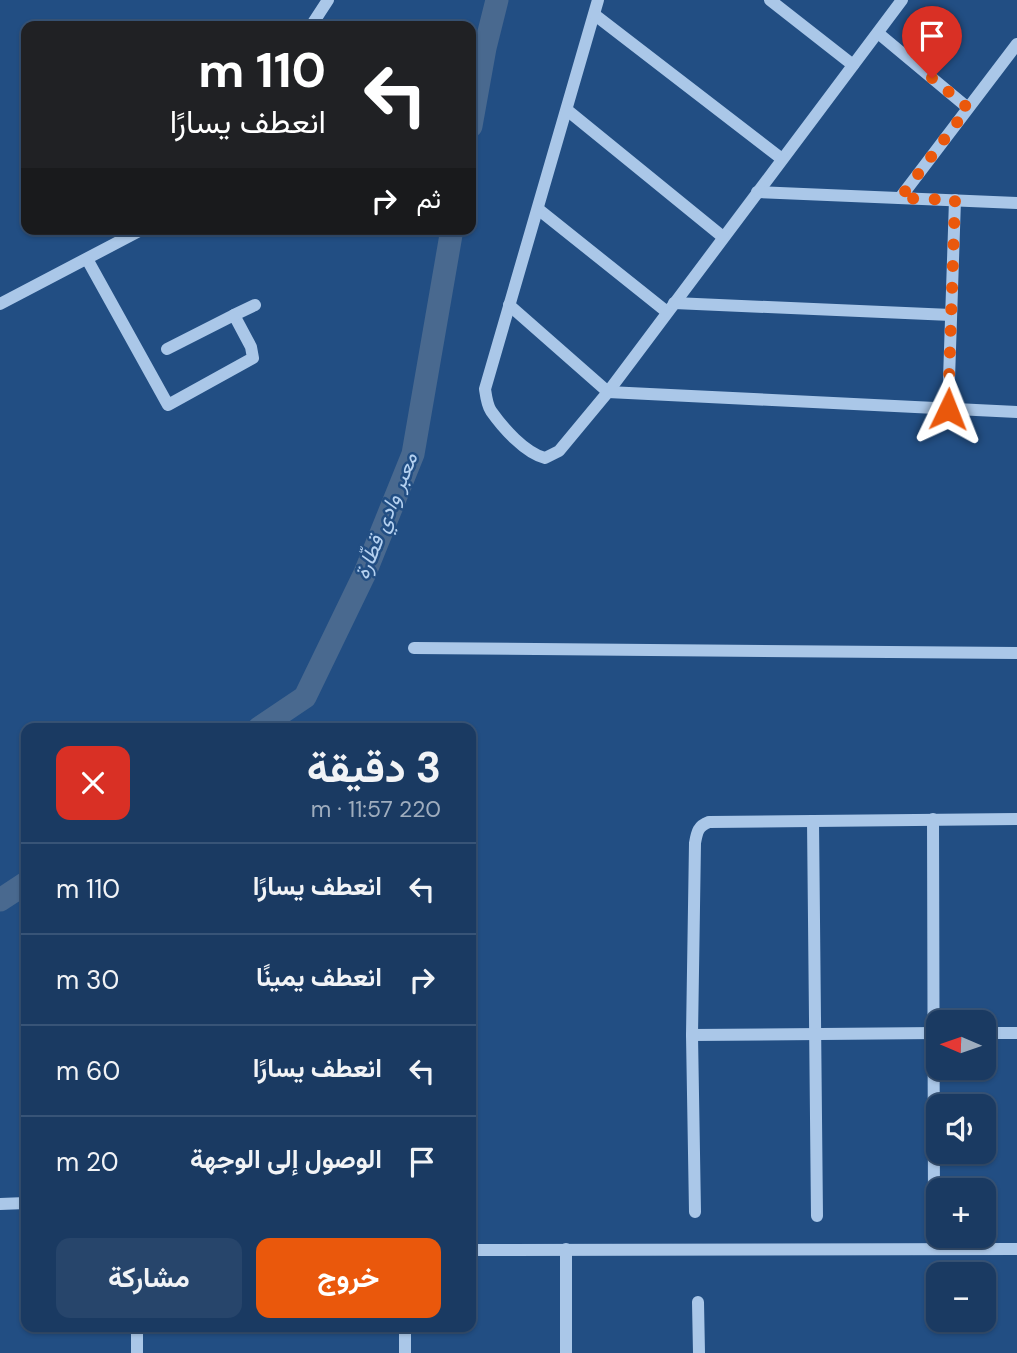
<!DOCTYPE html>
<html lang="ar">
<head>
<meta charset="utf-8">
<style>
	body { margin:0; font-family:"DM Sans",Vazirmatn,sans-serif; background:#27456b; color:#f1f3f6; direction:rtl; height:100vh; display:flex; flex-direction:column; font-size:26px; white-space:nowrap }
	* { box-sizing:border-box; margin:0 }
	p { font-size:23px; color:#9fadbe }
	.icon { flex:none; width:38px; height:38px; fill:none; stroke:currentColor; stroke-width:2; stroke-linecap:round; stroke-linejoin:round }
	.map { position:relative; flex:1; overflow:hidden; direction:ltr }
	.side { position:absolute; left:21px; top:723px; width:455px; height:609px; display:flex; flex-direction:column; background:#1a3a62; border-radius:14px; box-shadow:0 2px 5px #0004,0 0 0 2px #385477; direction:rtl }
	.side>* { flex:none }
	.top-card { position:absolute; left:21px; top:21px; width:455px; height:214px; border-radius:14px; box-shadow:0 2px 5px #0004,0 0 0 2px #385477; direction:rtl; background:#202124; color:#fff; overflow:hidden }
	.needle { width:46px; rotate:272deg }
	.tools { position:absolute; left:926px; top:1010px; display:grid; gap:14px }
	.tools a { display:grid; place-items:center; width:70px; height:70px; border-radius:14px; background:#1a3a62; box-shadow:0 2px 5px #0004,0 0 0 2px #385477; font-size:35px }
	.pin { position:absolute; display:grid; place-items:center; width:60px; height:60px; color:#fff; margin:-72px -30px; border-radius:50% 50% 50% 0; rotate:-45deg; box-shadow:0 0 7px #0007 }
	.pin .icon { rotate:45deg }
	.me { position:absolute; width:77px; margin:-38px; rotate:2deg; stroke-linejoin:round; filter:drop-shadow(0 0 5px #0008) }
	.turn { display:flex; align-items:center; gap:24px; height:147px; padding:0 35px; font-size:32px }
	.turn .icon { width:91px; height:91px; stroke-width:2.5 }
	.turn b { display:block; font-size:49px; line-height:60px }
	.then { display:flex; align-items:center; height:66px; padding:0 35px; background:#0003; gap:14px; font-size:26px }
	.round { display:grid; place-items:center; flex:none; width:74px; height:74px; border-radius:14px; background:#27456b }
	.overview { display:flex; align-items:center; justify-content:space-between; height:119px; padding:0 35px }
	h1 { font-size:42px; font-weight:700; line-height:52px }
	.button { display:flex; gap:14px; margin-top:auto; padding:14px 35px }
	.button a { flex:1; height:80px; border-radius:14px; background:#ea580c; color:#fff; font-size:28px; font-weight:700; line-height:80px; text-align:center }
	.button a+a { background:#27456b; color:#f1f3f6 }
	ul { padding:0; list-style:none }
	li { display:flex; align-items:center; gap:21px; height:91px; padding:0 35px; border-top:2px solid #385477 }
	li div { flex:1 }
	li b { display:block; font-size:26px }
	li em { font-style:normal }
	.map>svg:first-child { display:block }
	.lines { fill:none; stroke-linecap:round; stroke-linejoin:round }
	.river { stroke:#49698f; stroke-width:23 }
	.minor { stroke:#aac7e8; stroke-width:12 }
	.route { stroke:#ea580c; stroke-width:12; stroke-dasharray:0 21.6 }
	.labels { text-anchor:middle; dominant-baseline:central; stroke-width:5; stroke-linejoin:round; paint-order:stroke }
	.water-label { font-size:21px; font-style:italic; fill:#b5d1f0; stroke:#224e83 }
</style>
</head>
<body>
<div class="map">
<svg width="1017" height="1353" viewBox="0 0 1017 1353">
	<rect width="100%" height="100%" fill="#224e83"/>
	<g class="lines">
		<g class="river">
			<polyline points="471,126 485,48 497,0"/>
			<polyline points="259,728 305,697 365,573 413,454 452,229"/>
			<polyline points="0,900 26,883"/>
		</g>
		<g class="minor">
			<path d="M598 0 485 389C486 396 487 405 491 411 503 428 525 453 545 458L559 451 608 392 902 0"/>
			<polyline points="770,0 853,65"/>
			<polyline points="595,15 782,159"/>
			<polyline points="311,26 328,0"/>
			<polyline points="878,33 968,108"/>
			<polyline points="567,110 723,237"/>
			<polyline points="757,192 1017,203"/>
			<polyline points="900,198 1017,44"/>
			<polyline points="538,209 667,312"/>
			<polyline points="87,259 168,405 253,358 251,347 234,315 167,349"/>
			<polyline points="674,303 951,315"/>
			<polyline points="0,304 143,229"/>
			<polyline points="509,305 608,392 1017,412"/>
			<polyline points="234,315 255,305"/>
			<polyline points="948,409 955,200"/>
			<polyline points="414,648 1017,653"/>
			<polyline points="933,819 934,1215"/>
			<polyline points="813,821 817,1216"/>
			<polyline points="984,1033 1017,1033"/>
			<polyline points="692,1035 938,1033"/>
			<polyline points="0,1204 26,1203"/>
			<path d="M695 1212 692 1035 695 843C697 832 698 826 709 822L1017 819"/>
			<polyline points="471,1250 1017,1249"/>
			<polyline points="698,1302 699,1353"/>
			<polyline points="405,1326 405,1353"/>
			<polyline points="137,1353 137,1326"/>
			<polyline points="566,1353 566,1249"/>
		</g>
	</g>
	<g class="lines">
		<polyline class="route" points="932,78 968,108 900,198 955,200 948,409"/>
	</g>
	<g class="labels">
		<g class="water-label">
			<text transform="translate(386 516) rotate(-68)">معبر وادي قطّارة</text>
		</g>
	</g>
</svg>
<div class="tools">
<a><svg class="needle" viewBox="-14 -14 28 28"><path d="M0-13l5 13h-10z" fill="#e53935"/><path d="M0 13l5-13h-10z" fill="#9fadbe"/></svg></a>
<a><svg class="icon" aria-label="sound" viewBox="0 0 24 24"><path d="M4 9h4l5-4v14l-5-4H4zM17 9q2 3 0 6"/></svg></a>
<a>+</a>
<a>−</a>
</div>
<div class="pin" style="left:932px;top:78px;background:#d93025"><svg class="icon" aria-label="arrive" viewBox="0 0 24 24"><path d="M6 21V4h12l-3 4 3 4H6"/></svg></div>
<svg class="me" style="left:948px;top:409px" viewBox="-20 -20 40 40"><path d="M0-17L14 15 0 8-14 15z" fill="#ea580c" stroke="#fff" stroke-width="4"/></svg>
<div class="top-card">
<div class="turn"><svg class="icon" aria-label="left" viewBox="0 0 24 24"><path d="M17 20v-9H6M10 6l-5 5 5 5"/></svg><div><b>110 m</b>انعطف يسارًا</div></div>
<div class="then">ثم<svg class="icon" aria-label="right" viewBox="0 0 24 24"><path d="M7 20v-9h11M14 6l5 5-5 5"/></svg></div>
</div>
<section class="side">
<div class="overview"><div><h1>3 دقيقة</h1><p>220 m · 11:57</p></div><a class="round" style="background:#d93025;color:#fff"><svg class="icon" aria-label="close" viewBox="0 0 24 24"><path d="M6 6l12 12M18 6L6 18"/></svg></a></div>
<ul>
<li><svg class="icon" aria-label="left" viewBox="0 0 24 24"><path d="M17 20v-9H6M10 6l-5 5 5 5"/></svg><div><b>انعطف يسارًا</b></div><em>110 m</em></li>
<li><svg class="icon" aria-label="right" viewBox="0 0 24 24"><path d="M7 20v-9h11M14 6l5 5-5 5"/></svg><div><b>انعطف يمينًا</b></div><em>30 m</em></li>
<li><svg class="icon" aria-label="left" viewBox="0 0 24 24"><path d="M17 20v-9H6M10 6l-5 5 5 5"/></svg><div><b>انعطف يسارًا</b></div><em>60 m</em></li>
<li><svg class="icon" aria-label="arrive" viewBox="0 0 24 24"><path d="M6 21V4h12l-3 4 3 4H6"/></svg><div><b>الوصول إلى الوجهة</b></div><em>20 m</em></li>
</ul>
<div class="button"><a>خروج</a><a>مشاركة</a></div>
</section>
</div>
</body>
</html>
